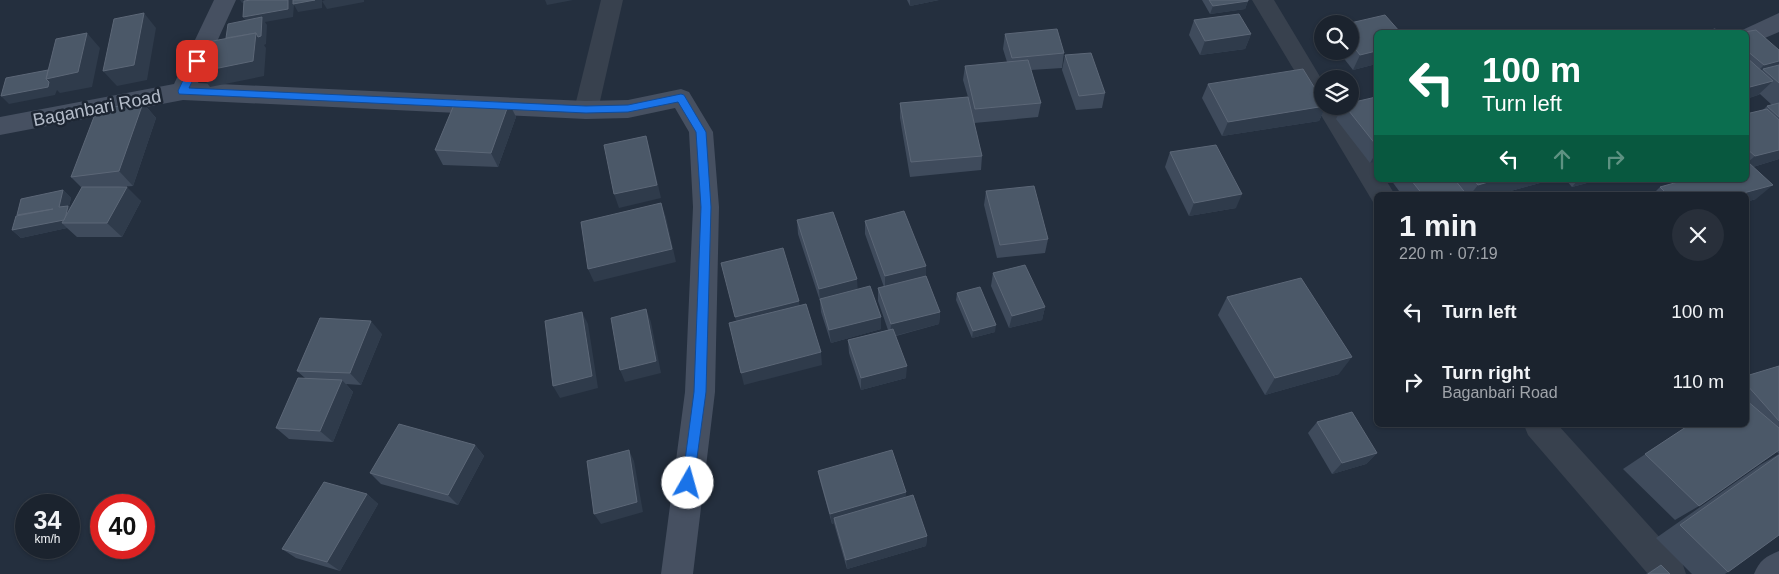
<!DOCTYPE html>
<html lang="en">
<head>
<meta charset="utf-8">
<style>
	body { margin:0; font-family:Arial,sans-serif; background:#282f3a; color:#f1f3f6; height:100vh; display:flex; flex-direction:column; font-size:19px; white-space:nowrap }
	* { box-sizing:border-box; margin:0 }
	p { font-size:16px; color:#a0a4aa }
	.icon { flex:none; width:28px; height:28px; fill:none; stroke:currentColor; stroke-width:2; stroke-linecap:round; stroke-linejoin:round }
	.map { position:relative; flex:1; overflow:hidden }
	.panel { position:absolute; left:1374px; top:192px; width:375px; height:235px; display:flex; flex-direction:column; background:#1b232e; border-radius:8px; box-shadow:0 1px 4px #0004,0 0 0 1px #39404a }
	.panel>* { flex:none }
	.hud { position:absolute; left:1374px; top:30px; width:375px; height:152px; border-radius:8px; box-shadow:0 1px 4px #0004,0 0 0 1px #39404a; background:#0b6e4f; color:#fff; overflow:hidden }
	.tools { position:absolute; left:1314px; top:15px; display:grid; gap:10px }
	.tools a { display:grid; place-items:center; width:45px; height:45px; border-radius:50%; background:#1b232e; box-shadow:0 1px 4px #0004,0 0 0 1px #39404a; font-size:25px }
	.speed { position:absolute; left:15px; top:494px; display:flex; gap:10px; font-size:25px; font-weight:700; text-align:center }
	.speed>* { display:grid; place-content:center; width:65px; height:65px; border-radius:50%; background:#1b232e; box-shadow:0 1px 4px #0004,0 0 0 1px #39404a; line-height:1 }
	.speed small { font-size:12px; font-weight:400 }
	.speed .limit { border:8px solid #d22; background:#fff; color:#111 }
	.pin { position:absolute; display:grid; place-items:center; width:42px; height:42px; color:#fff; margin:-21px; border-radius:10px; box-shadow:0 2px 8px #0006 }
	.me { position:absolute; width:55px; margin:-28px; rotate:7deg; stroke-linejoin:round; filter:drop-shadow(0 0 4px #0008) }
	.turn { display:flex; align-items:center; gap:18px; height:105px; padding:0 25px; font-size:22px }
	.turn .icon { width:65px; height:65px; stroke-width:2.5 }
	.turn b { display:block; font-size:35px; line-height:42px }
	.lanes { display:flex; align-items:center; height:48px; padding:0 25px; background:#0003; justify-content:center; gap:25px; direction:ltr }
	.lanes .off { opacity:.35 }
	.round { display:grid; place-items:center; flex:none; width:52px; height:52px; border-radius:26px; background:#282f3a }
	.headline { display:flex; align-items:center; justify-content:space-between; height:85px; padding:0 25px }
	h1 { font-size:30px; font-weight:600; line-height:38px }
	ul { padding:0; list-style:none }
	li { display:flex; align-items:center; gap:15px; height:70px; padding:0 25px }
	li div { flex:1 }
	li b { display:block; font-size:19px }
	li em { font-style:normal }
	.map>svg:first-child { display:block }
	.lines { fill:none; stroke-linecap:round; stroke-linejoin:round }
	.street { fill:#38414e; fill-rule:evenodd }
	.secondary { fill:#465061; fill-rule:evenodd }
	.wall { fill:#3f4b5c }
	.shaded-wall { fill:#2f3b4b }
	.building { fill:#4b5868; stroke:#5c6777 }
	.route { fill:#1a73e8; stroke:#114b97 }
	.labels { text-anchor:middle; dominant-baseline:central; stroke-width:5; stroke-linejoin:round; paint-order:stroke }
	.street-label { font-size:18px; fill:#b4bcc9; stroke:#1d2633 }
</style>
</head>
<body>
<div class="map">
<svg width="1779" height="574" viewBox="0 0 1779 574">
	<rect width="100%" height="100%" fill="#242f3e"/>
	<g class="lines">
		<g class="street">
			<polygon points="601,0 623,0 598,110 595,116 586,119 577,116 574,110"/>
			<polygon points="1252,0 1274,0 1322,80 1322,106 1340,106 1376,164 1376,180 1386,180 1395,195 1376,195 1376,203 1373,202"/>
			<polygon points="1524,425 1558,425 1682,562 1686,574 1648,574 1528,435"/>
		</g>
		<g class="secondary">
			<polygon points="214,0 236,0 198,83 586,101 628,100 681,89 689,92 713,132 719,207 715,392 693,574 661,574 685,392 693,207 689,132 675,108 628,118 586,119 183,100 0,135 0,117 174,84"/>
			<polygon points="1779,13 1779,32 1746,46 1746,32 1738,32"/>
			<path d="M1779 551V574H1754C1759 561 1766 556 1779 551Z"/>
		</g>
	</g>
	<g class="wall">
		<polygon points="907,0 939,0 910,6"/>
		<polygon points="1202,0 1248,0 1248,1 1245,9 1210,14"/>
		<polygon points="1194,20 1251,34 1245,49 1200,55 1189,35"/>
		<polygon points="1350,24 1376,32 1376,64 1353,70 1338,51 1350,51"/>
		<polygon points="1746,32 1779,50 1779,159 1753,167 1756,199 1746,202 1746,195 1652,195 1660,187 1746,180 1746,114 1763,110 1767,106 1772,105 1760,94 1758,95 1746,99"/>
		<polygon points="1005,34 1064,53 1062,68 1031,70 1041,103 1038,117 974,123 982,156 981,170 910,177 900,118 900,103 968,97 963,80 965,66 1007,62 1003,49"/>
		<polygon points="1065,55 1105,93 1102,108 1076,110 1062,70"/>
		<polygon points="1208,84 1326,106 1319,121 1222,136 1202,98"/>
		<polygon points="1376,97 1376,162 1370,163 1336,119 1343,106 1350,106"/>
		<polygon points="143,103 156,118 133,186 119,187 141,201 122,237 77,237 67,228 21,238 12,230 18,216 17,215 63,190 71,198 69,206 70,208 82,188 71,177"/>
		<polygon points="509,103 516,117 498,167 443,165 435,150"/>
		<polygon points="1170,152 1236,208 1189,216 1165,167"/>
		<polygon points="1391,180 1543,180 1540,183 1496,195 1402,195"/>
		<polygon points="1566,180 1598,180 1572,187"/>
		<polygon points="986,191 1048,239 1045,253 997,258 984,205"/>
		<polygon points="797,220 881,317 881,329 831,343 821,312 820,301 798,234"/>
		<polygon points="865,221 926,276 940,312 939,324 896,336 906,378 861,390 849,353 848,340 888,330 878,301 878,288 884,287 865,234"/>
		<polygon points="993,273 1045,307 1042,320 1009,328 991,286"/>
		<polygon points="957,293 995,332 972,338 956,300"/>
		<polygon points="1227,297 1339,374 1265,395 1218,315"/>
		<polygon points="382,334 361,385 346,384 353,392 333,442 289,439 276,428 305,378 297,371"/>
		<polygon points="1779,366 1779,454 1777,452 1699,506 1675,520 1623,469 1689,425 1746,425 1746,376"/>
		<polygon points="1317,422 1377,453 1366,464 1332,474 1308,433"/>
		<polygon points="475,445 484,456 458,505 381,484 370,473"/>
		<polygon points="1779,454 1779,535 1728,572 1725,574 1692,574 1656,538 1760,465"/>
		<polygon points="818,471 906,492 905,497 927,536 926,546 847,569 835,527 834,523 832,524 820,481"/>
		<polygon points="367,494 378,504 340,571 296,558 282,549"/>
		<polygon points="1661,565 1670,574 1646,574 1652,570"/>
	</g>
	<g class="shaded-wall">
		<polygon points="240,0 259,0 242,3"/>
		<polygon points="288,0 322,0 322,8 298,12 294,5 293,17 265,22 267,25 266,44 264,45 266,48 264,76 210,87 199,72 249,25 243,17"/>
		<polygon points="325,0 364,0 364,2 327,9 322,1"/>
		<polygon points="545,0 573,0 547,5"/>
		<polygon points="910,0 939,0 910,6"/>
		<polygon points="1248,1 1245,9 1210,14 1213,6"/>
		<polygon points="144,13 156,28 147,80 117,86 103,71"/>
		<polygon points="87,33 100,48 92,87 60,93 57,90 55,95 9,104 1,96 46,79"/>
		<polygon points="1251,34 1245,49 1200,55 1205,41"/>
		<polygon points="1376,51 1376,64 1353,70 1360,55"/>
		<polygon points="1779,61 1779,69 1763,69 1753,79 1749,80 1764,65"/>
		<polygon points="1773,81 1758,95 1746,99 1746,88"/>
		<polygon points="143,103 156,118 133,186 119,171"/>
		<polygon points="509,103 516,117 498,167 491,153"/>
		<polygon points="1326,106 1319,121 1222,136 1228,122"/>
		<polygon points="646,136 650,150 661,198 619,208 614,194"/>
		<polygon points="1779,150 1779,159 1746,169 1746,164 1755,156"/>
		<polygon points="1376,153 1376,162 1370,163"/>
		<polygon points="1495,180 1543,180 1540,183 1496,195 1470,195 1478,185"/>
		<polygon points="1578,180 1598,180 1572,187"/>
		<polygon points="1773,185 1756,199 1746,202 1746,195 1736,195"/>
		<polygon points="127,187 141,201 122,237 107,223"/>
		<polygon points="63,190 71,198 69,206 76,213 62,223 67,228 21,238 12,230 59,207"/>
		<polygon points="1242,194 1236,208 1189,216 1194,203"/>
		<polygon points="661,203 666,217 676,262 594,282 588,269"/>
		<polygon points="926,266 926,279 885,289 885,276"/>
		<polygon points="857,279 858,293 820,302 819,289"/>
		<polygon points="799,301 801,314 738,330 735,317"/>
		<polygon points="1045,307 1042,320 1009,328 1012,316"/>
		<polygon points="646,309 651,322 661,373 625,382 620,370"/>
		<polygon points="582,312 588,324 598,388 560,398 553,386"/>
		<polygon points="940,312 939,324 890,337 891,324"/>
		<polygon points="881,317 881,329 831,343 829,330"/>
		<polygon points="371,321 382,334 361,385 350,373"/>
		<polygon points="996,325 995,332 972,338 973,331"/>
		<polygon points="821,352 822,365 744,385 741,373"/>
		<polygon points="1352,357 1339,374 1265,395 1275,378"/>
		<polygon points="907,366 906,378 861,390 861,378"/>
		<polygon points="342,380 353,392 333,442 320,431"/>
		<polygon points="475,445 484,456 458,505 448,495"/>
		<polygon points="629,450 634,461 643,512 601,524 594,514"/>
		<polygon points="1377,453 1366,464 1332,474 1342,463"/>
		<polygon points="906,492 905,502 834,518 834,523 832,524 830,514"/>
		<polygon points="367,494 378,504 340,571 327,562"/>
		<polygon points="927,536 926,546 847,569 846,560"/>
	</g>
	<g class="building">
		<polygon points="251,0 288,0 288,9 243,17 244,1"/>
		<polygon points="293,0 315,0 293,4"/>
		<polygon points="1209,0 1248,0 1248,1 1213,6"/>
		<polygon points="144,13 134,65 103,71 114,19"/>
		<polygon points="1239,14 1251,34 1205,41 1194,20"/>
		<polygon points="1385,15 1400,32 1376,32 1376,51 1360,55 1350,42 1350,24 1346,24"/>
		<polygon points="262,17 261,36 258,37 256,33 226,38 228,24"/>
		<polygon points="1057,29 1064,53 1012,58 1005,34"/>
		<polygon points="1715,29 1719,32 1703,32"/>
		<polygon points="1756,30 1779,50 1779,61 1764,65 1746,50 1746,32 1744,32"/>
		<polygon points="87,33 78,72 46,79 56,39"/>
		<polygon points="256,33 253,61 199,72 202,43"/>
		<polygon points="1091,53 1105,93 1079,96 1065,55"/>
		<polygon points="1746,57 1773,81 1746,88"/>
		<polygon points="1028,60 1041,103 975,109 965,66"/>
		<polygon points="1779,65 1779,83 1763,69"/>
		<polygon points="1303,69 1322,100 1322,106 1325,106 1228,122 1208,84"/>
		<polygon points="48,70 46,79 49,82 48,87 1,96 6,78"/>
		<polygon points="968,97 982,156 911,162 900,103"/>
		<polygon points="1376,97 1376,145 1345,106 1350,106 1350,103"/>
		<polygon points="456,100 509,103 491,153 435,150"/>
		<polygon points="143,103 119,171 71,177 97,109"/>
		<polygon points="1779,103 1779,117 1767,106"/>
		<polygon points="1767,109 1779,120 1779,150 1755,156 1746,148 1746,114"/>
		<polygon points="646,136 657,185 614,194 604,145"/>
		<polygon points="1216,145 1242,194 1194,203 1170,152"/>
		<polygon points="1746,163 1749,163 1773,185 1736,195 1668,195 1660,187 1685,180 1746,180"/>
		<polygon points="1411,180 1455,180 1467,195 1423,195"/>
		<polygon points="1474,180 1495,180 1478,185"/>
		<polygon points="1034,186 1048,239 1000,245 986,191"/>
		<polygon points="82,187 127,187 107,223 62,223"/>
		<polygon points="63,190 59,207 68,206 66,215 64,220 12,230 16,216 53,209 17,215 21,199"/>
		<polygon points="661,203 672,249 588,269 581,222"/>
		<polygon points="904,211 926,266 885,276 865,221"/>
		<polygon points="833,212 857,279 819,289 797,220"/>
		<polygon points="783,248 799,301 735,317 721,263"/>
		<polygon points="1025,265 1045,307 1012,316 993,273"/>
		<polygon points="926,276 940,312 891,324 878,288"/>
		<polygon points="1301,278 1352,357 1275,378 1227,297"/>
		<polygon points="870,286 881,317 829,330 820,299"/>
		<polygon points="980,287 996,325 973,331 957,293"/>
		<polygon points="806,304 821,352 741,373 729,323"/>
		<polygon points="646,309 656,361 620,370 611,318"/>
		<polygon points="582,312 592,376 553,386 545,321"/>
		<polygon points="320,318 371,321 350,373 297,371"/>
		<polygon points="893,329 907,366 861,378 848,340"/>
		<polygon points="1779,366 1779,421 1746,384 1746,376"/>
		<polygon points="298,378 342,380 320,431 276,428"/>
		<polygon points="1746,400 1779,428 1779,450 1699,506 1645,454 1689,425 1746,425"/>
		<polygon points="1352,412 1377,453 1342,463 1317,422"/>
		<polygon points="399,424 475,445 448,495 370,473"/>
		<polygon points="629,450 637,502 594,514 587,461"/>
		<polygon points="892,450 906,492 830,514 818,471"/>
		<polygon points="1779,455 1779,535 1728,572 1680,525"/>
		<polygon points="324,482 367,494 327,562 282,549"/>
		<polygon points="913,495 927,536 846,560 834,518"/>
		<polygon points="1661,565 1670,574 1648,574"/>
	</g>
	<polygon class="route" points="197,58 202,61 189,88 586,106 628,105 681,94 684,95 706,132 711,207 706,392 693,487 688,489 684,487 682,483 694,392 701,207 696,132 678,102 628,112 586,113 179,94 178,91 192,61"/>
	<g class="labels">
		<g class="street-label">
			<text transform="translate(97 108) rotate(-11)">Baganbari Road</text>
		</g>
	</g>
</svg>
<div class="tools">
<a><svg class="icon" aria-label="search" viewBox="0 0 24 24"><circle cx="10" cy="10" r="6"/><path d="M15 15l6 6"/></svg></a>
<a><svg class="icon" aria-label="layers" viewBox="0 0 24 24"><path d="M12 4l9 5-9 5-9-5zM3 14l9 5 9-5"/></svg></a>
</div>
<div class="speed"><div>34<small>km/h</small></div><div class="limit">40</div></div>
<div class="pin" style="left:197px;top:61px;background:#d93025"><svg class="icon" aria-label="arrive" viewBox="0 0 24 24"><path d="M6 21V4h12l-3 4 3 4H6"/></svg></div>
<svg class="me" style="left:688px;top:483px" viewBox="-20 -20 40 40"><circle r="19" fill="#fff"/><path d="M0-13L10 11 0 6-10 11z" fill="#1a73e8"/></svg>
<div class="hud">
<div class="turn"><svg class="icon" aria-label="left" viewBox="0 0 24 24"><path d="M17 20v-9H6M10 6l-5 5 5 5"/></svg><div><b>100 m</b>Turn left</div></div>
<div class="lanes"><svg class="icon" aria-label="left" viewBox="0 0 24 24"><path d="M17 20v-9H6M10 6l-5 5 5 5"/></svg><svg class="icon off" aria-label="ahead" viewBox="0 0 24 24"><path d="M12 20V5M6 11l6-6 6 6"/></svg><svg class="icon off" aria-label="right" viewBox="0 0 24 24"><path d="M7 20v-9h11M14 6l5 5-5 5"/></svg></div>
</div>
<section class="panel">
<div class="headline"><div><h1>1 min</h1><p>220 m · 07:19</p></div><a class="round"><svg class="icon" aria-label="close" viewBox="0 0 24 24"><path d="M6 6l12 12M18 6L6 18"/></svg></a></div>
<ul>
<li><svg class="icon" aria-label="left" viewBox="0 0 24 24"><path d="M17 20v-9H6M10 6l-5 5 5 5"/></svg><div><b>Turn left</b></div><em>100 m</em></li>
<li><svg class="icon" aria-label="right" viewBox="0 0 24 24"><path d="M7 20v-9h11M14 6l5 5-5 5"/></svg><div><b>Turn right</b><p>Baganbari Road</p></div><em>110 m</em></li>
</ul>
</section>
</div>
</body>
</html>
